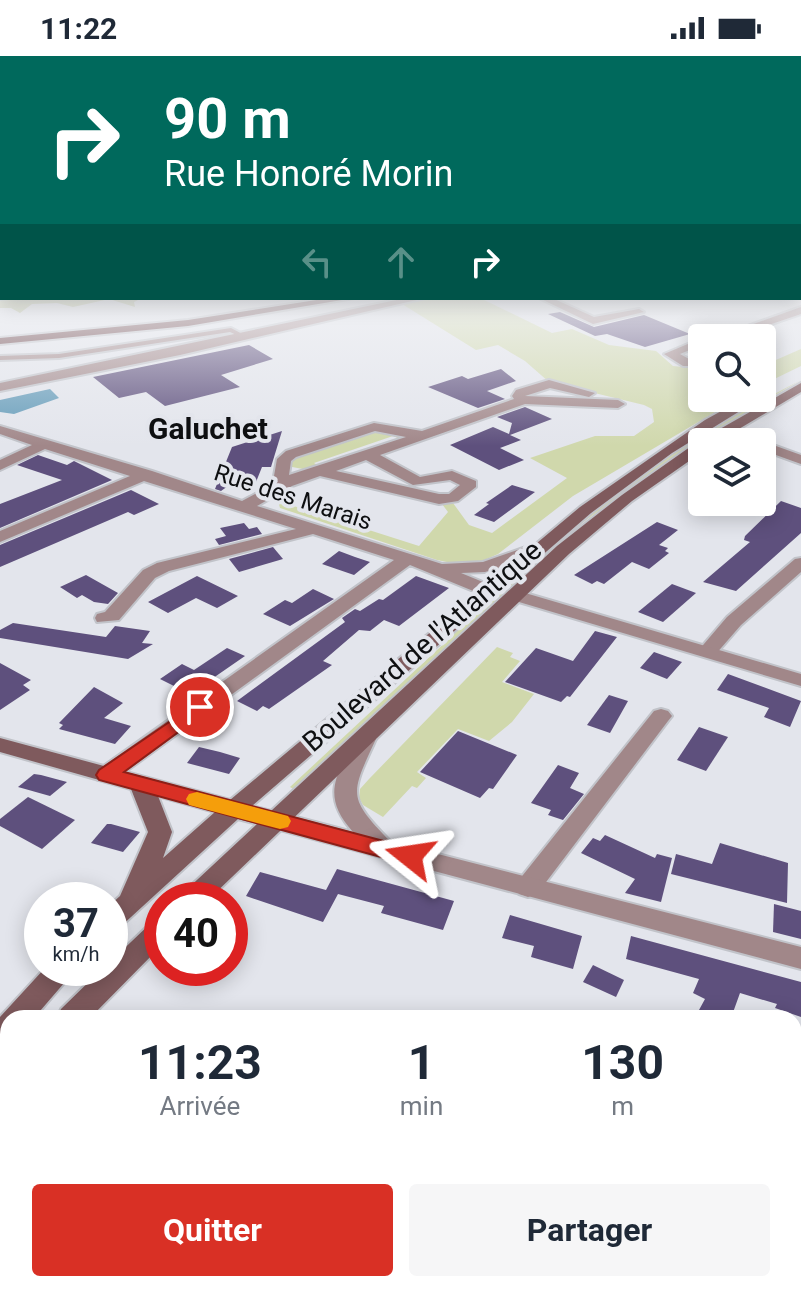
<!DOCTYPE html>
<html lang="fr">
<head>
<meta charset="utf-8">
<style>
	body { margin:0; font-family:Roboto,sans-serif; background:#f6f6f7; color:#1f2937; height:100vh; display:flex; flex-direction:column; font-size:30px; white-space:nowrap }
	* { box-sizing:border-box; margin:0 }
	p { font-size:26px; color:#747a83 }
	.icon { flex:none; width:44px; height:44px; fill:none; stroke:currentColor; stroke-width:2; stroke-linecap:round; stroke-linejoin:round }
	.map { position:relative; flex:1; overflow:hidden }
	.side { position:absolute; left:0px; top:954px; width:802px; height:282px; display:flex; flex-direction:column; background:#fff; border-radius:24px 24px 0 0; box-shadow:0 4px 20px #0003 }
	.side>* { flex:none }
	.top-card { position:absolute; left:0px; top:0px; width:802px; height:244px; box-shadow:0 4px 20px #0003; background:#00695c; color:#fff; overflow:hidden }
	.tools { position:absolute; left:688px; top:268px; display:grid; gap:16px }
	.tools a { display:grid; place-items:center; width:88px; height:88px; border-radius:8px; background:#fff; box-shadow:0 4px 20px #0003; font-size:40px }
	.speed { position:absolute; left:24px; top:826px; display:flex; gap:16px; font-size:40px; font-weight:700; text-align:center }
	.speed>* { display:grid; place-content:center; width:104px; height:104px; border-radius:50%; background:#fff; box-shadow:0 4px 20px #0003; line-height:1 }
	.speed small { font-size:20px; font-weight:400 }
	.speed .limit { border:12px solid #d22; background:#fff; color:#111 }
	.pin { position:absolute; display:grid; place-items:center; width:68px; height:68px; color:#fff; margin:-34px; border:4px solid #fff; border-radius:50%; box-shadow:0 2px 8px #0007 }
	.me { position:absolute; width:88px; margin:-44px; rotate:285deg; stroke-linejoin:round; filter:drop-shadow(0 0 6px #0008) }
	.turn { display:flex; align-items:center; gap:28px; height:168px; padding:0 32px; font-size:36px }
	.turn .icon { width:104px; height:104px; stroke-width:2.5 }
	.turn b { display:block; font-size:56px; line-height:68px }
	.lanes { display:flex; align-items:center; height:76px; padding:0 32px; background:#0003; justify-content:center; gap:40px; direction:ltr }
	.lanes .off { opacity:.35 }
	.eta { display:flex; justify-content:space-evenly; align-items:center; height:136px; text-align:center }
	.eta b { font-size:48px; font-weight:700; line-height:56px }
	.cta { display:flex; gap:16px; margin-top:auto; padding:16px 32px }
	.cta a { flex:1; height:92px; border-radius:8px; background:#d93025; color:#fff; font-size:32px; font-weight:700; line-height:92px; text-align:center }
	.cta a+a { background:#f6f6f7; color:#1f2937 }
	.status { display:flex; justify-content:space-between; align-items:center; height:56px; padding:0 40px; background:#fff; direction:ltr }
	.status svg { height:22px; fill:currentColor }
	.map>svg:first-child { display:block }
	.green { fill:#d0d8ac }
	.forest { fill:#afb782 }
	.water { fill:#649bb9 }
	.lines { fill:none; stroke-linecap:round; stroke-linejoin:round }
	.stream { stroke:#649bb9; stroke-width:3 }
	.building { fill:#5e507d }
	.service-casing { stroke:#c1c3c9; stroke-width:4 }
	.minor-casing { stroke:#c1c3c9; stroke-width:4 }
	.tertiary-casing { stroke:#c1c3c9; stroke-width:4 }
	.secondary-casing { stroke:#c1c3c9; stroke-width:4 }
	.primary-casing { stroke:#c1c3c9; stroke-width:4 }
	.service { fill:#a18789; fill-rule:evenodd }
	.minor { fill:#a18789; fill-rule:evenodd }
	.tertiary { fill:#a18789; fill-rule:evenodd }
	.secondary { fill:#7f5a5d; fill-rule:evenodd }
	.primary { fill:#653a3f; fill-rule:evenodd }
	.route { fill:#d93025; stroke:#8d1f18; stroke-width:2 }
	.slow { fill:#f59e0b }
	.labels { text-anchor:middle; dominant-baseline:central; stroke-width:8; stroke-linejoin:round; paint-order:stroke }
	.far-street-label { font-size:24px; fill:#0e0f11; stroke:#e3e5ec }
	.street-label { font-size:28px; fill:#0e0f11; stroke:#e3e5ec }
	.far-district-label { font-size:30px; font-weight:bold; fill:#0e0f11; stroke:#e3e5ec }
</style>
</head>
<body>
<div class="status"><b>11:22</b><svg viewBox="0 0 49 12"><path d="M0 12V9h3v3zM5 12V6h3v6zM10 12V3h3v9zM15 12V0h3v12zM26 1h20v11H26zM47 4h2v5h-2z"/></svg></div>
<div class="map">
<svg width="801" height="1235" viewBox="0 0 801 1235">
	<rect width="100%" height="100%" fill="#e3e5ec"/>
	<g class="green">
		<polygon points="434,242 480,242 552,277 572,273 609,289 656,295 673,310 702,313 702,342 739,342 573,440 498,498 482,505 452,507 437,504 280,452 278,445 419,490 448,456 442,448 453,447 469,469 492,477 567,422 530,402 595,380 634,380 654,366 652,353 644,349 549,326 525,305 498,289 476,294 402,248"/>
		<polygon points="801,293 801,310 762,329 762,310"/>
		<polygon points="801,324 690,389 585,465 529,513 295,734 290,731 525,512 581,464 673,397 721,366"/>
		<polygon points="374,373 412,379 402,384 393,380 314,407 320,411 308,414 287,410 287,404"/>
		<polygon points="497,591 513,597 510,601 520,605 502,626 534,638 512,666 489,685 458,673 417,716 426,722 417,732 412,730 383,761 363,749 359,742 360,733 369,723"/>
	</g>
	<polygon class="forest" points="0,217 2,242 142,242 134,246 135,251 109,243 73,251 57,247 32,248 20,257 11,252 0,252"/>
	<polygon class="water" points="50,333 59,342 14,358 0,356 0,344"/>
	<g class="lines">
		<polyline class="stream" points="0,243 17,242"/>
	</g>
	<g class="building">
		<polygon points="560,256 594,271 644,259 690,278 645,291 607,278 595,280 548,258"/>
		<polygon points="249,289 273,303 221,319 240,331 165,350 146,336 119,342 93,321"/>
		<polygon points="501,313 516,325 487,335 505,343 478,352 428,331 462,320 468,323"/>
		<polygon points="525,351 552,363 510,379 521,384 500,392 524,404 499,414 450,389 493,371 509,378 512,367 497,361"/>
		<polygon points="282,375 271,411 262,411 256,426 235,425 221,435 215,433 232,391"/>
		<polygon points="38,399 67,409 74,405 112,424 0,472 0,448 62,424 17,409"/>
		<polygon points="512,429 535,436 494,466 474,459 489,448 486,447"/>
		<polygon points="131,434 159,448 134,459 128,456 0,511 0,489"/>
		<polygon points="781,445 801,452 801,477 736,535 703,526 750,486 744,484 745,480"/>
		<polygon points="657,466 678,474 659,489 668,492 665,495 669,497 649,513 632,506 604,528 597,525 592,528 574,519"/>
		<polygon points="244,467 249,473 257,471 262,478 219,489 215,483 226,480 220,472"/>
		<polygon points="273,491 283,503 239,516 229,503"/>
		<polygon points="339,495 355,501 370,506 354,519 322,508"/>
		<polygon points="86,519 118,537 108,548 94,546 82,539 77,542 60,531"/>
		<polygon points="197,520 238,540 217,552 196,542 168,557 148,546"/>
		<polygon points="416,520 449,532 399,570 384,564 370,575 359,574 323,605 332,609 269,653 263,650 257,655 237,645 345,566 342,562 355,553 360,555 379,543 383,544"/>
		<polygon points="672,528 696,537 663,566 638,556"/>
		<polygon points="313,533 334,543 290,570 263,558 285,544 292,547"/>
		<polygon points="13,567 106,581 115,570 150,575 142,587 153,588 128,603 0,582 0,574"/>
		<polygon points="595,575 617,581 570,641 567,640 561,646 505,626 536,592 573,605"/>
		<polygon points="227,592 245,600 190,638 160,623 182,608 194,614"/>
		<polygon points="654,596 682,606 667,623 640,612"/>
		<polygon points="0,607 31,624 23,629 30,634 0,654"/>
		<polygon points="728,618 801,645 790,671 764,661 769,652 717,634"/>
		<polygon points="94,631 123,647 104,662 131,670 115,688 59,673 63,669 59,667"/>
		<polygon points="609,639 628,645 610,677 587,669"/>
		<polygon points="699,671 728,681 706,715 677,704"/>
		<polygon points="458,675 517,699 493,733 489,732 480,742 420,716"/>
		<polygon points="199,691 220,696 240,702 229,718 187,707"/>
		<polygon points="558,709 579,717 570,732 584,738 563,764 548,759 551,754 531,747"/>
		<polygon points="34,718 41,719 67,726 50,740 18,731"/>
		<polygon points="28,741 75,764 42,793 0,770 0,763"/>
		<polygon points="107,768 111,768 140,776 123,796 91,787"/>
		<polygon points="605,779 655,802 657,798 672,802 661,846 625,837 635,823 581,797 593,782 600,785"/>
		<polygon points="720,787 788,807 787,847 671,818 676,798 712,808"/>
		<polygon points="337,813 454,845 443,874 381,857 384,850 338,838 323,866 246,840 260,816 326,834"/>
		<polygon points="774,848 801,855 801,883 773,876"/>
		<polygon points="510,859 582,880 573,913 531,901 534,890 502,882"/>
		<polygon points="631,880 801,926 801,961 775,952 777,948 740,937 731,962 701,962 704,956 699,954 705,943 693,937 699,923 626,903"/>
		<polygon points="593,909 624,924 616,941 583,926"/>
	</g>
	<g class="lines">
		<defs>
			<polygon id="service" points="231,272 248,281 243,282 230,276 59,302 0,304 0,300 59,298"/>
			<g id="minor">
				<polygon points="406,242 425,242 180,299 0,335 0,327"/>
				<polygon points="539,242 552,242 594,261 639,253 644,256 593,268"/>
				<polygon points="801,251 801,258 731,282 714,282"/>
				<polygon points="702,282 702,289 680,298 689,303 702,302 702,310 683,310 664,298"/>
				<path d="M549 324 595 337 589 341 550 332 525 340 618 344 625 348 618 352 525 348 380 399 420 421 452 415 476 425V431L458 445 439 448 320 420 292 430 257 450 442 508 483 506 526 491H538L540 495 538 499 485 516 461 517 495 531 498 535 495 539H483L410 509 114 724H98L95 719 98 714 394 504 313 478 169 515 155 522 119 564 97 566 95 562 97 558 105 556 143 514 157 507 296 473 144 425 0 486V475L130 420 45 393 0 414V404L32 389 0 378V370L152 415 242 445 278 426 274 420 277 403 286 395 374 367 422 375 514 343 512 340 516 334ZM375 375 406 381 289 419 291 405 296 401ZM366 404 413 429 450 424 460 429 449 438H439L336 415Z"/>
				<polygon points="762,385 801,399 801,408 762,394 762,386 757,386"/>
				<polygon points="801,502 801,516 741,569 715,599 701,599 698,595 727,561 795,503"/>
				<polygon points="661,653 668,655 672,660 668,665 537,838 528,841 519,838 515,831 519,824 654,655"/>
				<polygon points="462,1228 502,1228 505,1235 465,1235"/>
			</g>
			<g id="tertiary">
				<polygon points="515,534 801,618 801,630 509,543 506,539 509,535"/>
				<path d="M365 676 373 678 376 683C350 739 347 741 391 786L801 891V913L269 771 265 765 269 759 277 756 353 776C321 740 336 721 354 683L357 678Z"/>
			</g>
			<g id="secondary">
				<path d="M801 327V336L717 386H702V396L632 445 569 498 208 844H179L183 837 257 768 238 763 119 872 110 875V849L120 840 148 776 131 733 0 696V682L230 744 580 451 705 364 745 342H761L672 397 591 457 252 750 271 755 557 490 622 439 697 386ZM158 740 215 756 163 802 172 776Z"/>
				<polygon points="162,861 162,889 90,962 57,962 61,953 103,912 110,912 110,906 153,865"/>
				<polygon points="45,912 77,912 34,962 8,962 8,989 0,992 0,961"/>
				<polygon points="8,1020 8,1056 0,1059 0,1023"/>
			</g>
			<polygon id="primary" points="329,242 354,242 188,270 0,288 0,282 188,264"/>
		</defs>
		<use href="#service" class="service-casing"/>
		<use href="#minor" class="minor-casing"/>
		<use href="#tertiary" class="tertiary-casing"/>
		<use href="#secondary" class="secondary-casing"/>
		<use href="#primary" class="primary-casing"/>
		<use href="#service" class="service"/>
		<use href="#minor" class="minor"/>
		<use href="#tertiary" class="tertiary"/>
		<use href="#secondary" class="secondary"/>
		<use href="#primary" class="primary"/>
	</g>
	<linearGradient id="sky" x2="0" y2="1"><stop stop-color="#73aad5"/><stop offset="0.56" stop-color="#f2f3f6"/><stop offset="1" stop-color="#f2f3f6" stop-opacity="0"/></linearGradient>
	<rect width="801" height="390" fill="url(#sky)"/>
	<polygon class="route" points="200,645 210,651 207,655 124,716 410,792 418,794 421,800 418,806 410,809 99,724 96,719 99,714"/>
	<polygon class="slow" points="197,736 288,760 291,765 288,771 280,773 189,749 186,743 189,738"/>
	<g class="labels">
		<g class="far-street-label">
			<text transform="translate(293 441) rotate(18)">Rue des Marais</text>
		</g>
		<g class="street-label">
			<text transform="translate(422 590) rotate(-41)">Boulevard de l'Atlantique</text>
		</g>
		<g class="far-district-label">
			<text x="208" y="372">Galuchet</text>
		</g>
	</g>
</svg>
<div class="tools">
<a><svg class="icon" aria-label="search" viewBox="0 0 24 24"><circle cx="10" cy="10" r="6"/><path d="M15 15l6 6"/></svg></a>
<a><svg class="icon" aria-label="layers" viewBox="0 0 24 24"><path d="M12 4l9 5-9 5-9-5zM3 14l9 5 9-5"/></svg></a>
</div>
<div class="speed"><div>37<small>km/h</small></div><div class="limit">40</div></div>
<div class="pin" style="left:200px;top:651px;background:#d93025"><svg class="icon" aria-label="arrive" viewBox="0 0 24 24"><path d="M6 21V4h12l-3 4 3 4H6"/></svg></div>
<svg class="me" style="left:410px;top:800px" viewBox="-20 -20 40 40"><path d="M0-17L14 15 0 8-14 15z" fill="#d93025" stroke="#fff" stroke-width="4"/></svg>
<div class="top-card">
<div class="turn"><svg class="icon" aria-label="right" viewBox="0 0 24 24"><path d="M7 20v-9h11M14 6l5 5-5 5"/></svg><div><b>90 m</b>Rue Honoré Morin</div></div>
<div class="lanes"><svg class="icon off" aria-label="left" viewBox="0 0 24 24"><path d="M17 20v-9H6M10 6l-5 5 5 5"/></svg><svg class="icon off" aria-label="ahead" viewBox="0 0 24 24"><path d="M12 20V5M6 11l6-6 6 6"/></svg><svg class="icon" aria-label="right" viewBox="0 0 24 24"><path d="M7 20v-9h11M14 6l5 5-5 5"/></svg></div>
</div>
<section class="side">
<div class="eta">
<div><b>11:23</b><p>Arrivée</p></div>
<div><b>1</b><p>min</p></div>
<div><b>130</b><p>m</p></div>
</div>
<div class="cta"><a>Quitter</a><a>Partager</a></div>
</section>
</div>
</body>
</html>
